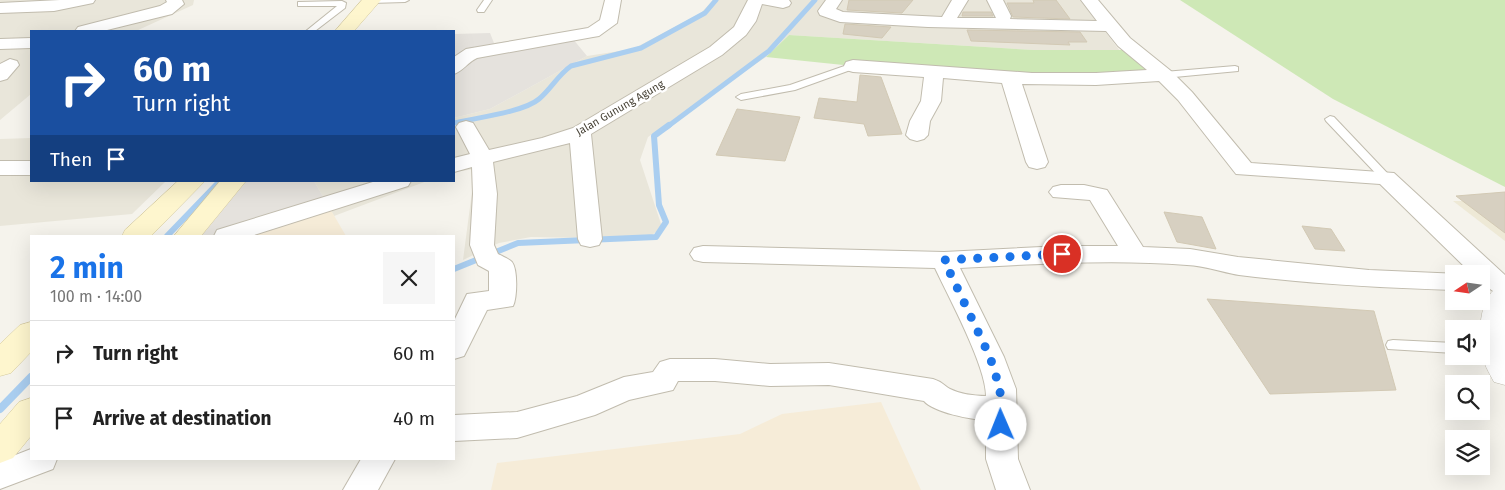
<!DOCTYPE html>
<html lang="en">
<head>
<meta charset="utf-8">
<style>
	body { margin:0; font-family:"Fira Sans",sans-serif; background:#f6f6f6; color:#222; height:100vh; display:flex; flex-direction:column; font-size:19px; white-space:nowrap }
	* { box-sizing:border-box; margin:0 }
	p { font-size:16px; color:#767676 }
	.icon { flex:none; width:28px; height:28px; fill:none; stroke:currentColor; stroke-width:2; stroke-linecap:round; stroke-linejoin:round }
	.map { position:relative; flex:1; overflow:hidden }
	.details { position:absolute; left:30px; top:235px; width:425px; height:225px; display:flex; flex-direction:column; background:#fff; border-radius:0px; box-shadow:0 5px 20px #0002 }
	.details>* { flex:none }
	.guide { position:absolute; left:30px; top:30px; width:425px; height:152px; border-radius:0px; box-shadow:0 5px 20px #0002; background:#1a4fa0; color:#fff; overflow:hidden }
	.needle { width:32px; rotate:257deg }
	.controls { position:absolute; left:1445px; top:265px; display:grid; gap:10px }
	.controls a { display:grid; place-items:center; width:45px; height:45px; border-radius:0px; background:#fff; box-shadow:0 5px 20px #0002; font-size:25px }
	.pin { position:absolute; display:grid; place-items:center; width:42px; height:42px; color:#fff; margin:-21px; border:2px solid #fff; border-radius:50%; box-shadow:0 1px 5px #0007 }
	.me { position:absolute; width:55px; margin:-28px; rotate:359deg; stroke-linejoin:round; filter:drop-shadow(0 0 4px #0008) }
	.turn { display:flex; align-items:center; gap:18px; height:105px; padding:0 20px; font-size:22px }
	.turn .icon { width:65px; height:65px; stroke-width:2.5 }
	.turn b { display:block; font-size:35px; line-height:42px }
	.then { display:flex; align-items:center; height:48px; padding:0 20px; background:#0003; gap:10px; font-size:19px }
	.round { display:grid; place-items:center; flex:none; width:52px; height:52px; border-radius:0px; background:#f6f6f6 }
	.headline { display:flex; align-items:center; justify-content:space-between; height:85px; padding:0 20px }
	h1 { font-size:30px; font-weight:700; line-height:38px; color:#1a73e8 }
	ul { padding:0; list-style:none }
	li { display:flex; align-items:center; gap:15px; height:65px; padding:0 20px; border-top:1px solid #e0e0e0 }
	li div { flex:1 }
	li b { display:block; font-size:19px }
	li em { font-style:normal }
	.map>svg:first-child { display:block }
	.residential { fill:#e9e6da }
	.commercial { fill:#f6ecd8 }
	.industrial { fill:#e5e2dd }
	.education { fill:#eee9d6 }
	.green { fill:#cee8b6 }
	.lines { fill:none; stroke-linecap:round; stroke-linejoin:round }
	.stream-far2 { stroke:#aacef0; stroke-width:5 }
	.stream-far1 { stroke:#aacef0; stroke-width:6 }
	.stream { stroke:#aacef0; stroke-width:8 }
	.building { fill:#d7d0c1; stroke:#d2c9b4 }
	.service-casing { stroke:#c1bcae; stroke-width:2 }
	.minor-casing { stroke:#c1bcae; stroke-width:2 }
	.tertiary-casing { stroke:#c1bcae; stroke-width:1 }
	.secondary-casing { stroke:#d4c99c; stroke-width:1 }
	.service { fill:#fff; fill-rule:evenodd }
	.minor { fill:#fff; fill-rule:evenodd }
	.tertiary { fill:#fff; fill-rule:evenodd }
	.secondary { fill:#fef6ce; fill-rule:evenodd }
	.route { stroke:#1a73e8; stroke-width:9; stroke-dasharray:0 16.2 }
	.labels { text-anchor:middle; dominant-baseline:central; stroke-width:5; stroke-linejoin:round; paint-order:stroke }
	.far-street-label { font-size:11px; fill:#4a4539; stroke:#fff }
</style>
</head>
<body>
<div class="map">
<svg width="1505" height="490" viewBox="0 0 1505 490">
	<rect width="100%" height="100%" fill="#f5f3ec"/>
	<g class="residential">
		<polygon points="0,0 194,0 193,5 136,31 31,31 31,94 0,120"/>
		<polygon points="713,0 1081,0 1120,51 1034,50 789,35 766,57 648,137 640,160 662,227 647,239 531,237 499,243 463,260 475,169 454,172 454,118 490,109 587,56 633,49 701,13"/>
		<polygon points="31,138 31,181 166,181 132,214 0,226 0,139"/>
		<polygon points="314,181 427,181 334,216"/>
	</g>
	<g class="commercial">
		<polygon points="325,200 346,236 222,236"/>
		<polygon points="881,402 921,490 491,490 497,463 740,434 782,414"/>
	</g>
	<g class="industrial">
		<polygon points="490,33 494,43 568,33 587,56 490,109 454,118 454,34"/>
		<polygon points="228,181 314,181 325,200 222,236 181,236"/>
	</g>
	<polygon class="education" points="1453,201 1505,201 1505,241"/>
	<g class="green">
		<polygon points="1180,0 1505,0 1505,187 1333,99"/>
		<polygon points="789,35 1034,50 1133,50 1164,75 1096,79 853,66 766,57"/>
	</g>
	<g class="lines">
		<g class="stream-far2">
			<path d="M454 123C475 118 524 112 539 99 551 89 558 75 571 66L641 48 705 13 716 0"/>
			<polyline points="667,127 769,51 815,0"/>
		</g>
		<g class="stream-far1">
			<polyline points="167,236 220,181"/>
			<polyline points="454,269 518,243 656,237 666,222 659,205 654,136 669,125"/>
		</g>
		<polyline class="stream" points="0,409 31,377"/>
	</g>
	<g class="building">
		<polygon points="849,0 913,0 902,13 847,10"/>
		<polygon points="1033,0 1056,0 1070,19 1013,17 1007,3 1034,3"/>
		<polygon points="963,12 991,12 993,16 962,16"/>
		<polygon points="845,24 891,27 882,38 843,34"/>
		<polygon points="967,30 1080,32 1087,42 1068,42 1070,45 971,41"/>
		<polygon points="860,75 881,77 902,134 868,136 864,124 814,118 819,98 857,102"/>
		<polygon points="737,109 800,117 785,161 716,155"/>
		<polygon points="1505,192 1505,233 1456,196"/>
		<polygon points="1164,212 1202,217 1216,249 1177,242"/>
		<polygon points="1302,226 1331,229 1345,251 1315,249"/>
		<polygon points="1207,299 1374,311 1396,390 1270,394"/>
	</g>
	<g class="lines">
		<defs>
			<g id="service">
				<polygon points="368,0 409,0 405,2 371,3 368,3"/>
				<polygon points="484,0 492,0 484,12 478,12 477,10"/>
				<polygon points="342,1 346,3 345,8 315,31 306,31 337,6 298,6 298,2"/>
				<polygon points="853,63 856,64 856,68 795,90 741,100 736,97 741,94 790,85"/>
				<polygon points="1235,66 1238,67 1238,71 1164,78 1159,75 1164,72"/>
				<polygon points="1330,116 1334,117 1390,176 1392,178 1390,180 1382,180 1326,121 1325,119"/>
				<polygon points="1393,340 1454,343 1454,353 1388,349 1386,345 1388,341"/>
			</g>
			<g id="minor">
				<polygon points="60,0 95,0 93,3 54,11 0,13 0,3"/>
				<polygon points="166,0 182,0 184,4 172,14 103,31 75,31 78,27 160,6 167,2"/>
				<path d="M605 0H621L617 23 599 36 593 37 477 58C468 62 463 71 454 74V57L466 49 588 28 600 20Z"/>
				<path d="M748 0H789L791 3 789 6 783 8 762 4 756 21 746 35 722 55 591 134 602 239 599 245 590 247 581 245 578 239 570 143 493 162 497 194 494 245 498 254C502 256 509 259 512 262 518 270 517 298 513 306L487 310 464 356 454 359V321L467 294 489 291V271L478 265 470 245 473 194 472 167 454 172V158L470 154 456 127 459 123 466 121 473 123 489 150 542 138 573 128 710 47 734 27Z"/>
				<polygon points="826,0 842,0 836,9 843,12 942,17 952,0 968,0 957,18 996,18 987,0 1003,0 1011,16 1010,19 1097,21 1081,0 1098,0 1130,38 1171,71 1192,92 1251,163 1394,173 1505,275 1505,296 1496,293 1481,283 1481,274 1472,274 1380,184 1236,174 1178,100 1159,81 1096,85 1022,84 1048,162 1045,167 1037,169 1029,167 1026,162 1002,83 943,78 941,101 930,121 928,135 924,139 917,141 910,139 906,135 910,121 921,101 924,77 853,72 846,70 844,66 846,62 853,60 1032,73 1096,73 1147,70 1118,46 1106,31 928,27 840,22 820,15 818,11"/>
				<polygon points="31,38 31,48 0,49 0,39"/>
				<polygon points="10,59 17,61 19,65 7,79 0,81 0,64"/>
				<rect x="0" y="161" width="31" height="14"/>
				<polygon points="376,181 411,181 408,186 251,236 214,236 217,230"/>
				<path d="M1061 185H1084L1107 190 1143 247 1190 249 1238 257 1369 270 1460 274H1454V290C1382 288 1310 284 1239 275 1222 272 1205 266 1187 265 1112 259 1036 264 960 268L1004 357 1016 389 1018 459 1030 490H996L986 459V420C972 420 933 412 924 401L829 385 770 386 715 381H678L673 390 629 400 595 415 517 438 454 441V415L517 412 577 396 624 377 653 372 660 362 670 359H715L770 364 829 363 933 379C943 382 944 386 950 389 960 394 975 396 986 396 986 366 949 298 935 268L703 262 694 260 690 254 694 248 703 246 944 252 1062 246H1118L1090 200 1053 197 1049 192 1053 187Z"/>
				<polygon points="31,449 31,459 57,459 53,469 0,489 0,461"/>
				<polygon points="361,459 395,459 378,490 343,490"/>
			</g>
			<path id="tertiary" d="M1505 286V385L1494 382C1489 373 1483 362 1481 353 1479 335 1479 302 1494 290 1497 287 1502 287 1505 286Z"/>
			<g id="secondary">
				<polygon points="362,0 381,0 354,31 335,31"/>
				<polygon points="178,181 205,181 151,236 122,236 125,230"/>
				<polygon points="220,181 246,181 201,236 174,236"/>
				<polygon points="31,322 31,352 11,373 0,376 0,344 20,325"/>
				<polygon points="31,398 31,436 13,458 0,463 0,424 19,402"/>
			</g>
		</defs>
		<use href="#service" class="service-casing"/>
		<use href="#minor" class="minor-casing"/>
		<use href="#tertiary" class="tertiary-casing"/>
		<use href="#secondary" class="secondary-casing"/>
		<use href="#service" class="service"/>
		<use href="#minor" class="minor"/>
		<use href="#tertiary" class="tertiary"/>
		<use href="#secondary" class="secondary"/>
	</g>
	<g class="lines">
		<polyline class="route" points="1001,425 1000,389 990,357 944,260 1062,254"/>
	</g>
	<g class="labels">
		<g class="far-street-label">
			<text transform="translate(620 108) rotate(-30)">Jalan Gunung Agung</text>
		</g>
	</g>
</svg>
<div class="controls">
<a><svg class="needle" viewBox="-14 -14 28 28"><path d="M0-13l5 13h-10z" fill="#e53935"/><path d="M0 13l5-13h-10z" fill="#767676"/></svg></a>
<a><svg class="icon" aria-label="sound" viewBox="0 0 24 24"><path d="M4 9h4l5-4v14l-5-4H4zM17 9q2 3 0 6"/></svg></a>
<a><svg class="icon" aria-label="search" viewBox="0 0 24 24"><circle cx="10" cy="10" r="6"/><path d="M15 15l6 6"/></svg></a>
<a><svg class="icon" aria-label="layers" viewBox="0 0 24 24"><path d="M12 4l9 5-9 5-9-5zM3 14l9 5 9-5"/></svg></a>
</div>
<div class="pin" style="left:1062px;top:254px;background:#d93025"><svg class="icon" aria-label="arrive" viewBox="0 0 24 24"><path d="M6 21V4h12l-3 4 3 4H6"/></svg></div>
<svg class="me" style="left:1001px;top:425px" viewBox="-20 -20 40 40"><circle r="19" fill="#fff"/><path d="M0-13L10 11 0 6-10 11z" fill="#1a73e8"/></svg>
<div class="guide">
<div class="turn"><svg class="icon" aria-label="right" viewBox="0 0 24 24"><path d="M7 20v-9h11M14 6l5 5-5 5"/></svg><div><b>60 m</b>Turn right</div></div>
<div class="then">Then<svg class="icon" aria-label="arrive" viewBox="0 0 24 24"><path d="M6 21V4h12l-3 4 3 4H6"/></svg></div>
</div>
<section class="details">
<div class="headline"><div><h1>2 min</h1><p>100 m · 14:00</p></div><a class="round"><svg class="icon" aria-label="close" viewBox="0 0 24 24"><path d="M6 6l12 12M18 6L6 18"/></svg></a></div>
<ul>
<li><svg class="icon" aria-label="right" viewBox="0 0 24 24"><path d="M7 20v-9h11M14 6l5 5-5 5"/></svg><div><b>Turn right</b></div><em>60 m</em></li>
<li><svg class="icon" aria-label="arrive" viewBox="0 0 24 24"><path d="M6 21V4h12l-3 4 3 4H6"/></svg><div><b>Arrive at destination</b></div><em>40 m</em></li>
</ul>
</section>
</div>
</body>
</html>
